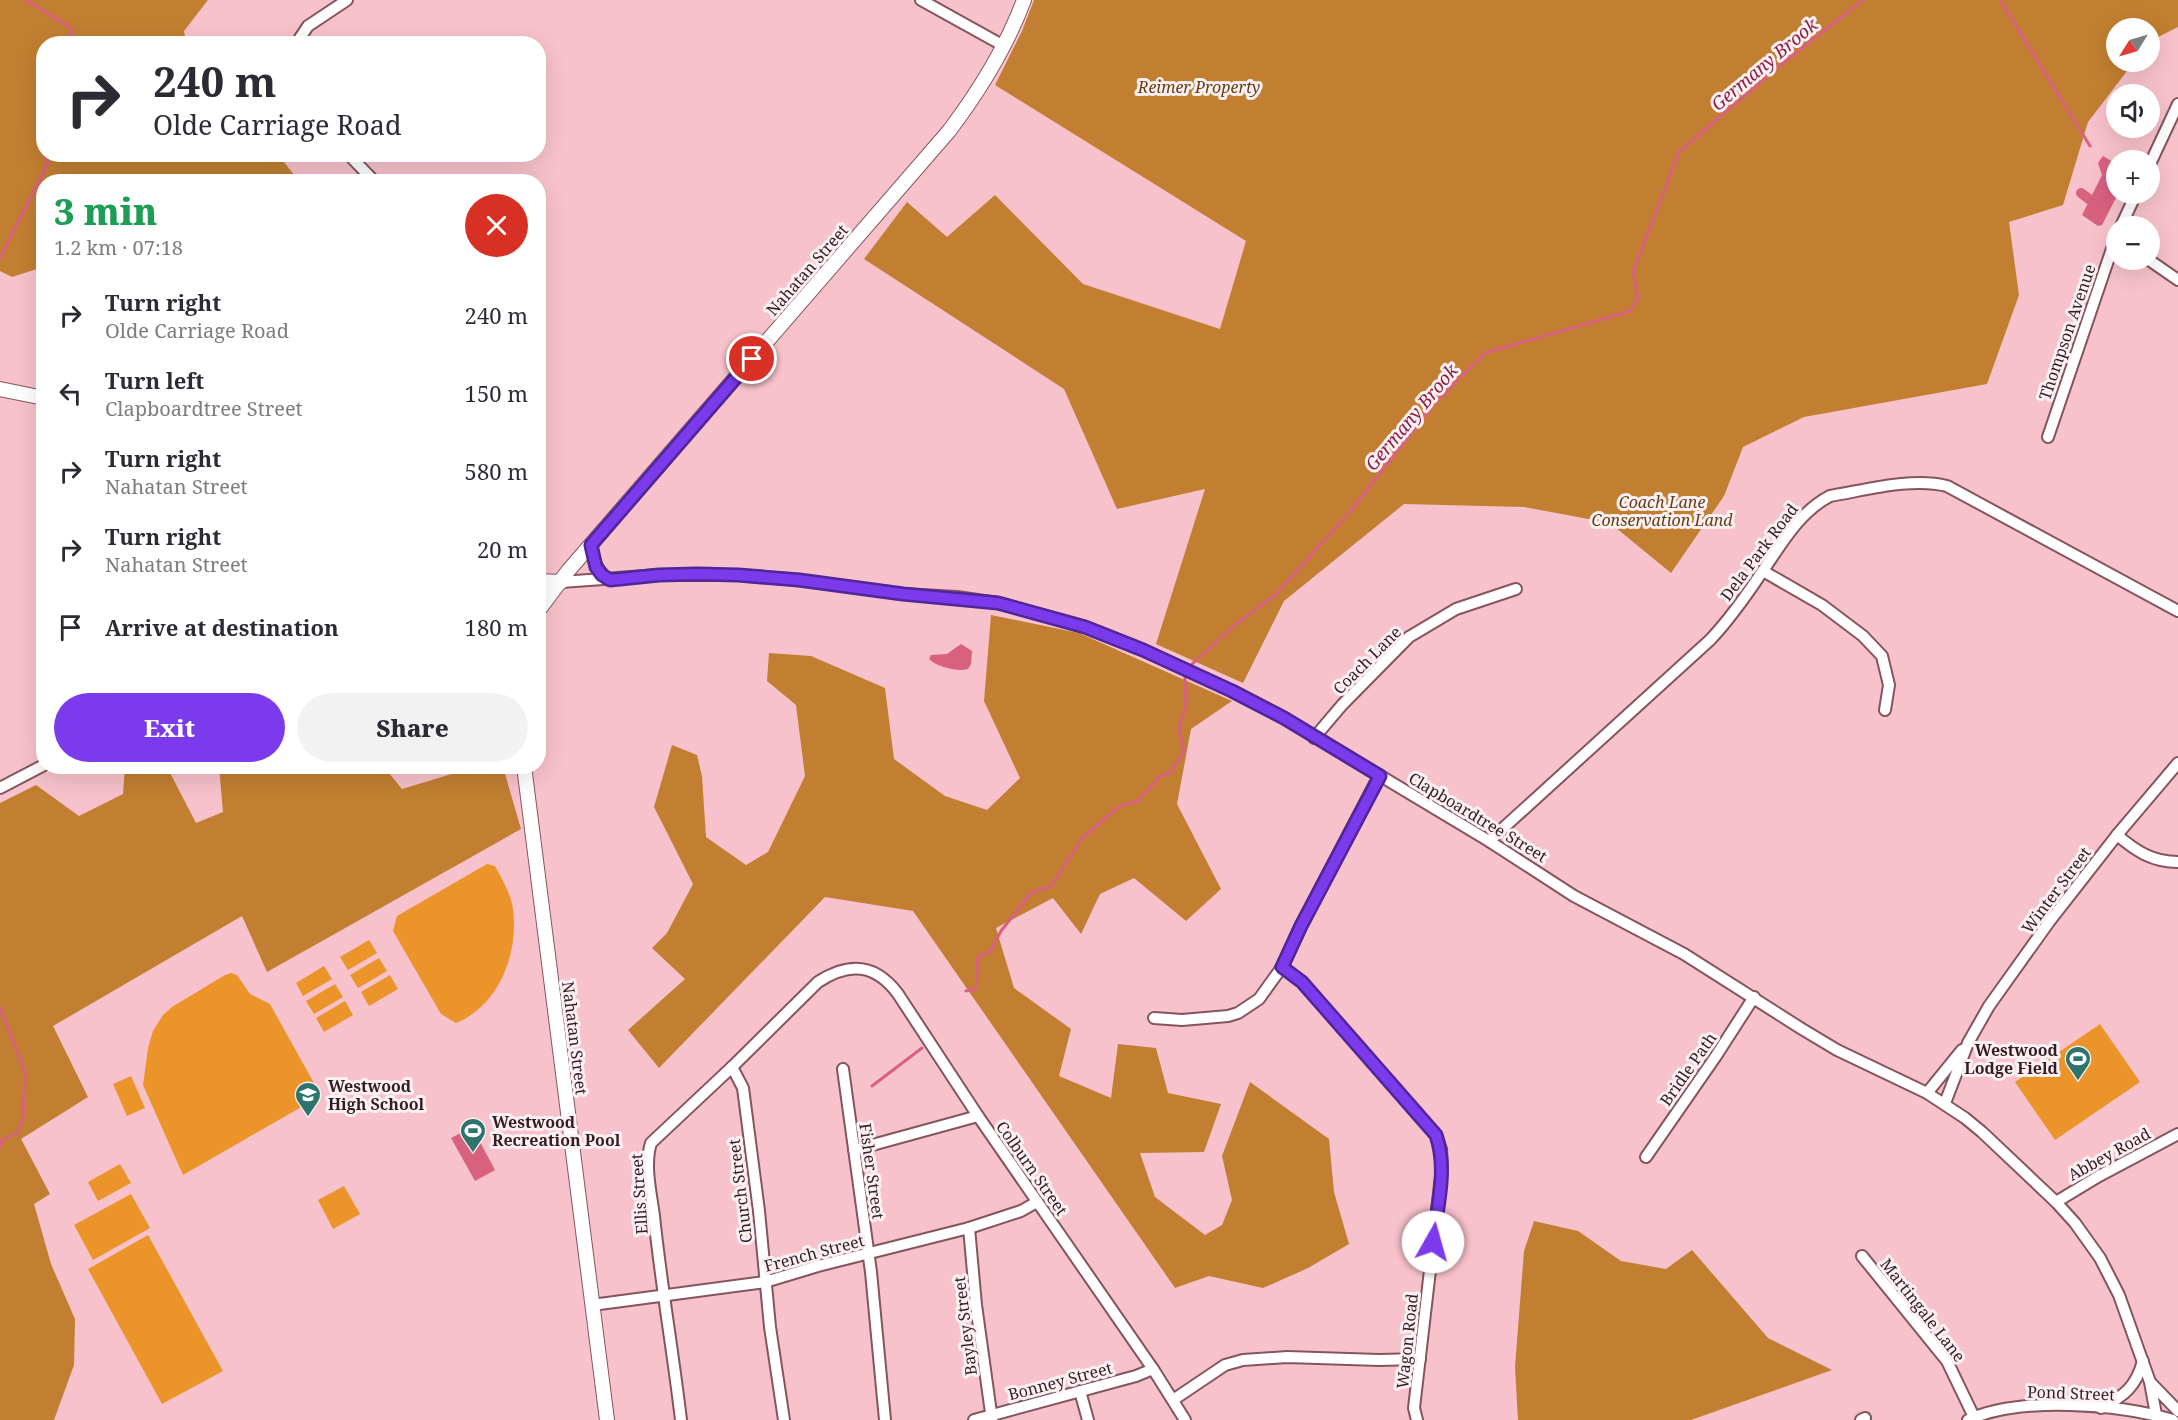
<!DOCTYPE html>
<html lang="en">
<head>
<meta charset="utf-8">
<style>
	body { margin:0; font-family:"Noto Serif",serif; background:#f2f2f3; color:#2b2b33; height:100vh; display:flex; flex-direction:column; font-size:22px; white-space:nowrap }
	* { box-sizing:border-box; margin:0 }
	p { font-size:20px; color:#7c7c81 }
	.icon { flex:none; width:33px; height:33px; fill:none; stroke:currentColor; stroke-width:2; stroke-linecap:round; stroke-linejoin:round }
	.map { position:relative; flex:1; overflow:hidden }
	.side { position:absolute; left:36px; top:174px; width:510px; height:600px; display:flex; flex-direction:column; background:#fff; border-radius:24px; box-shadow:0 6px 24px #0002 }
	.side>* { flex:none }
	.hud { position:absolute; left:36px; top:36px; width:510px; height:126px; border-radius:24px; box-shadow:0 6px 24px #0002; background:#fff; color:#2b2b33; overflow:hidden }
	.needle { width:39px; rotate:233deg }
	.buttons { position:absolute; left:2106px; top:18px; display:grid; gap:12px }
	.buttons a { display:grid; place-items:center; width:54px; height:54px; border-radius:50%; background:#fff; box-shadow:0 6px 24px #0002; font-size:30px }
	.pin { position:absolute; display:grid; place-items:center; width:51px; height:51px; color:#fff; margin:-26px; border:3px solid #fff; border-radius:50%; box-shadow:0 2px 6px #0007 }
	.me { position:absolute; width:66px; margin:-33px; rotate:7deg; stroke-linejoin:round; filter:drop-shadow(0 0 4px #0008) }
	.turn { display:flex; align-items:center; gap:21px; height:126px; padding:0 18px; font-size:27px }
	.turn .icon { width:78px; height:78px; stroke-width:2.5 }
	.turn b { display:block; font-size:42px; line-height:51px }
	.round { display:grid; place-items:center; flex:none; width:63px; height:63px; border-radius:32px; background:#f2f2f3 }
	.headline { display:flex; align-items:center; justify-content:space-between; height:102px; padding:0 18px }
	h1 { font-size:36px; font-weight:800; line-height:45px; color:#1e9e55 }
	.action { display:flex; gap:12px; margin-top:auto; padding:12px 18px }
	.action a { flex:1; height:69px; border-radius:36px; background:#7c3aed; color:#fff; font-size:24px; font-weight:800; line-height:69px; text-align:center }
	.action a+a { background:#f2f2f3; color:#2b2b33 }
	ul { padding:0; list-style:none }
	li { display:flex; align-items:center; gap:18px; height:78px; padding:0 18px }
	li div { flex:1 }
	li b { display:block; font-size:22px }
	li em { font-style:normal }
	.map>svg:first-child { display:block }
	.green { fill:#ea9429 }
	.forest { fill:#c27f31 }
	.water { fill:#d96180 }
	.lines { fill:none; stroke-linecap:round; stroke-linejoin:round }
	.stream { stroke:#d96180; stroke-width:3 }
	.canal { stroke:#d96180; stroke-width:10 }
	.minor-casing { stroke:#84555f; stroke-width:14 }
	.major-casing { stroke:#84555f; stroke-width:16 }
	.minor { stroke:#fff; stroke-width:10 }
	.major { stroke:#fff; stroke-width:14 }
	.route-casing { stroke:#51269a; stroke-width:15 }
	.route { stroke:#7c3aed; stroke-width:10 }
	.labels { text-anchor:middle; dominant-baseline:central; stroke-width:6; stroke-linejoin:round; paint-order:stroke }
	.park-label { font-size:16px; font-style:italic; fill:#623f16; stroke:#fcf0f2 }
	.street-label { font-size:16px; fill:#321e22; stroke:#fcf0f2 }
	.poi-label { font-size:16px; font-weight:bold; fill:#321e22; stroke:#fcf0f2; text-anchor:start }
	.water-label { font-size:18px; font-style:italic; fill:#8c1e43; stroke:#fcf0f2 }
</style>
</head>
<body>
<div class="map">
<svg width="2178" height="1420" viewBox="0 0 2178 1420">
	<rect width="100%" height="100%" fill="#f8c2cc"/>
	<g class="green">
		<path d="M487 864 495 866C502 879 511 894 513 909 519 953 499 1006 456 1023L441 1014 393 931 397 916Z"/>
		<polygon points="369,940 377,953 348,970 340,957"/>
		<polygon points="379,958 387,971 358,988 350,975"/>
		<polygon points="324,966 332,979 303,996 296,983"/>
		<polygon points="231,973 237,975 250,994 270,1004 315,1085 310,1102 183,1175 143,1085 148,1048 153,1031 163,1015 172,1007 225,975"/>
		<polygon points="390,975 398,989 369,1006 361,992"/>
		<polygon points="335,984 343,997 314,1014 306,1001"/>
		<polygon points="345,1001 353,1015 324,1032 316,1018"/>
		<polygon points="2100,1024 2140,1082 2055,1140 2015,1082"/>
		<polygon points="131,1076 145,1108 127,1116 113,1084"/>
		<polygon points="120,1164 131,1183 98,1201 88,1182"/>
		<polygon points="344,1186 360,1214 333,1229 318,1200"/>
		<polygon points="131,1194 150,1228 93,1260 74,1225"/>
		<polygon points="148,1235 223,1371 162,1404 88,1269"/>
	</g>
	<g class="forest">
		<polygon points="0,0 208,0 184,31 186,43 44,44 44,154 254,155 284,162 299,181 44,182 43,267 12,277 0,271"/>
		<polygon points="1034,0 2178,0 2178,27 2150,41 2150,28 2116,28 2116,62 2134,62 2088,122 2063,205 2009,222 2019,295 1987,384 1804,417 1743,447 1724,496 1671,573 1610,523 1524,507 1404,504 1284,601 1243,683 1156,644 1205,489 1117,509 1064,389 864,259 907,202 947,237 995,195 1083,284 1220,329 1246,241 995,85 1022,31"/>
		<polygon points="991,615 1079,633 1232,701 1191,729 1177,804 1221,889 1186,921 1134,878 1100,894 1081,934 1053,898 996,928 1014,988 1071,1029 1059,1076 1111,1098 1118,1044 1156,1048 1168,1093 1221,1104 1204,1152 1140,1153 1155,1197 1205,1235 1222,1225 1232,1200 1222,1156 1250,1082 1329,1139 1334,1192 1349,1244 1308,1268 1263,1288 1209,1276 1175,1288 913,911 825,897 659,1068 628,1030 685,979 652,948 667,933 693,884 654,807 672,745 697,755 702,776 706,837 746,865 768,852 805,776 796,705 767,681 769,653 811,656 885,688 894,759 945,796 987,810 1020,778 984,701"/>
		<polygon points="125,767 167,767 196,823 223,812 219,767 384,767 402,789 475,767 503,767 521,829 267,972 242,916 53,1026 88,1097 21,1139 50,1194 34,1204 51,1264 75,1319 74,1365 54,1420 0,1420 0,803 36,785 79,816 123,794"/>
		<polygon points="1534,1221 1578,1231 1621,1261 1666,1269 1692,1250 1768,1338 1832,1370 1691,1420 1518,1420 1515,1367 1524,1251"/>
	</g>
	<g class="water">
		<polygon points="2103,156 2116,164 2116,194 2118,194 2102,225 2098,226 2082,215 2102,175 2098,163"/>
		<path d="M961 644 972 651 971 664 968 669C957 672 937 667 929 659L931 655 947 654Z"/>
		<polygon points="472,1127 495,1170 475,1181 451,1138"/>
	</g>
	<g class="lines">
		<g class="stream">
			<polyline points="26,0 70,27 74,44"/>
			<polyline points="2000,0 2090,146"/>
			<path d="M44 107C38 120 38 140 44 153"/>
			<polyline points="0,258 48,163 44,154"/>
			<polyline points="1191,665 1236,624 1275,595 1348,514 1434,404 1485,353 1630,311 1638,298 1633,272 1679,152 1784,62 1863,0"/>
			<polyline points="966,991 976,989 978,957 990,952 1001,931 1031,893 1051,886 1083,837 1120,806 1138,801 1159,777 1170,773 1184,751 1179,728 1186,707 1185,677"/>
			<polyline points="0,1008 25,1071 23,1119 17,1133 2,1140 0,1147"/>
			<polyline points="872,1086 922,1048"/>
		</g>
		<polyline class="canal" points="2081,193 2093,202"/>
		<defs>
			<g id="minor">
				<polyline points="921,0 1004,46"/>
				<polyline points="296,44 308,26 347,0"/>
				<polyline points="348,154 375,182"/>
				<polyline points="2150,164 2178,104"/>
				<polyline points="2121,226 2136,194"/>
				<polyline points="2149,260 2178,280"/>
				<polyline points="2048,437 2116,237"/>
				<path d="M591 545C593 560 597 572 610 580"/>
				<polyline points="1763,571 1822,605 1863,636 1882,656 1889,685 1885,710"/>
				<polyline points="561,582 659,575 738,575 799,580 903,594 957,597 998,603 1085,627 1143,650 1232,691 1284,718 1489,841 1574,896 1684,954 1802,1029 1837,1050 1927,1093 1965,1118 1982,1132 2056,1202 2075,1223 2100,1258 2119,1295 2135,1340 2150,1382 2157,1420"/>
				<polyline points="1314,738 1342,705 1409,637 1456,609 1516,589"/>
				<polyline points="0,788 44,765"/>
				<path d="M2117 835C2136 851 2152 862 2178 862"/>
				<path d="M1489 841 1710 640C1730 619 1746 596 1762 572 1781 545 1799 512 1830 496 1866 490 1912 477 1947 486L2178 611"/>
				<polyline points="1282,967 1302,982 1436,1135 1441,1149 1442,1167 1414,1408 1417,1420"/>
				<polyline points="1154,1018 1182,1020 1228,1016 1238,1013 1259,999 1282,967 1301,925 1379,776"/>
				<polyline points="732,1067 743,1088 759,1211 770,1327 784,1420"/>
				<polyline points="843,1069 871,1272 885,1420"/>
				<polyline points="1927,1093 1962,1050"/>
				<polyline points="1945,1103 1968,1043 1989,1006 2049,922 2117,835 2178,763"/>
				<polyline points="854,1150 978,1116"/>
				<polyline points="1646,1157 1716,1056 1754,997"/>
				<polyline points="2056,1202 2099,1176 2178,1134"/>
				<polyline points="969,1228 976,1305 992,1420"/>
				<polyline points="1862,1256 1947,1361 1974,1417"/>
				<polyline points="592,1305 765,1282 818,1266 969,1228 1021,1211 1037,1202"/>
				<polyline points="2151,1383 2178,1411"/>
				<polyline points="1080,1391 1088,1420"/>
				<polyline points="1173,1400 1225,1365 1243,1360 1287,1357 1379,1360 1420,1359"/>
				<path d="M2101 1408C2124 1396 2136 1387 2143 1361"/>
				<path d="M681 1420C673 1352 661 1284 654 1216 651 1193 644 1165 651 1143L732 1067 818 982C849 962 875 963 898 994L978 1116 1153 1369 1185 1420"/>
				<polyline points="974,1420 1136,1376 1153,1369"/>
				<polyline points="1861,1420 1865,1418"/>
				<path d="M1968 1420C2020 1396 2119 1404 2173 1420"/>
			</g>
			<g id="major">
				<polyline points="0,389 44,398"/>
				<polyline points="538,581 561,582"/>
				<path d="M538 611 568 571 949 131C980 90 1006 48 1024 0"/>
				<polyline points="524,766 607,1420"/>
			</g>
		</defs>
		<use href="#minor" class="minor-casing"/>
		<use href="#major" class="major-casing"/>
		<use href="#minor" class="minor"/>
		<use href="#major" class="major"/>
	</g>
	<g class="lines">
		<defs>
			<path id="route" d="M752 359 591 545 596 567 602 575 610 580 659 575 697 574 738 575 799 580 903 594 998 603 1085 627 1143 650 1232 691 1284 718 1380 776 1301 926 1282 967 1302 982 1436 1135C1448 1170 1437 1207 1433 1242"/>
		</defs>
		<use href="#route" class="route-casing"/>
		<use href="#route" class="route"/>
	</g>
	<defs>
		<symbol id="stadium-pin" viewBox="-11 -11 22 30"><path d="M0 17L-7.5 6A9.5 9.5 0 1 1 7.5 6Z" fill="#2d746d" stroke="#fcf0f2"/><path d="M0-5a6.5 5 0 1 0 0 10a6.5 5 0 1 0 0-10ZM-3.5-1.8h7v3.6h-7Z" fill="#fff"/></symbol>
		<symbol id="school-pin" viewBox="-11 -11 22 30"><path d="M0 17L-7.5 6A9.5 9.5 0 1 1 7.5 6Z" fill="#2d746d" stroke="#fcf0f2"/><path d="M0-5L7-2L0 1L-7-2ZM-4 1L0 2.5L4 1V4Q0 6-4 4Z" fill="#fff"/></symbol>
	</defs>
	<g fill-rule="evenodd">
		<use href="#stadium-pin" x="2063" y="1044" width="30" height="40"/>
		<use href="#school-pin" x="293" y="1080" width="30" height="40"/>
		<use href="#stadium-pin" x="458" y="1116" width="30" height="40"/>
	</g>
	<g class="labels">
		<g class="park-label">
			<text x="1199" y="87">Reimer Property</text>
			<text x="1662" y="502">Coach Lane<tspan x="1662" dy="18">Conservation Land</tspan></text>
		</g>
		<g class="street-label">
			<text transform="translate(807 270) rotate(-49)">Nahatan Street</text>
			<text transform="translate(2067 332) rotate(-71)">Thompson Avenue</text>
			<text transform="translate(1759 552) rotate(-53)">Dela Park Road</text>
			<text transform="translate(1367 660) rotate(-45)">Coach Lane</text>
			<text transform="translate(1478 817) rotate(31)">Clapboardtree Street</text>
			<text transform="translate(2056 890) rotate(-53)">Winter Street</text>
			<text transform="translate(575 1038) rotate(83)">Nahatan Street</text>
			<text transform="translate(1688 1069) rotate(-55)">Bridle Path</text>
			<text transform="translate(2109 1154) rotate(-29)">Abbey Road</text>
			<text transform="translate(1032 1168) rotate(55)">Colburn Street</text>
			<text transform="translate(872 1171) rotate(82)">Fisher Street</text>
			<text transform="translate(740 1191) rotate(-97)">Church Street</text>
			<text transform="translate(639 1194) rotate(-94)">Ellis Street</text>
			<text transform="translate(814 1253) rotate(-15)">French Street</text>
			<text transform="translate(1923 1310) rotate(52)">Martingale Lane</text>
			<text transform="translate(965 1326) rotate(-97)">Bayley Street</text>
			<text transform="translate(1407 1341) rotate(-84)">Wagon Road</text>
			<text transform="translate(1060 1381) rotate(-15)">Bonney Street</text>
			<text transform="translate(2071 1393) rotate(2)">Pond Street</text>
		</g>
		<g class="poi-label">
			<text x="2058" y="1050" text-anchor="end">Westwood<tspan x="2058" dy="18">Lodge Field</tspan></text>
			<text x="328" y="1086">Westwood<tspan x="328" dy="18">High School</tspan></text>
			<text x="492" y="1122">Westwood<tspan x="492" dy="18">Recreation Pool</tspan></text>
		</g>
		<g class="water-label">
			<text transform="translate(1764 64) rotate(-40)">Germany Brook</text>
			<text transform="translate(1411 417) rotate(-50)">Germany Brook</text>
		</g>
	</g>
</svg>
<div class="buttons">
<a><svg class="needle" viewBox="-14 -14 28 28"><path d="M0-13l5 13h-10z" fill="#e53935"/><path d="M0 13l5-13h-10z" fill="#7c7c81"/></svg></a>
<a><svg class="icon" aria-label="sound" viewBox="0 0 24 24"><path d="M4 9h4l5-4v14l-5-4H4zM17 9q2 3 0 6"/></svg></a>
<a>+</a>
<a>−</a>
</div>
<div class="pin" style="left:752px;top:359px;background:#d93025"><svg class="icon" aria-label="arrive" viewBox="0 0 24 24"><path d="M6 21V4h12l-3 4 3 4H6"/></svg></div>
<svg class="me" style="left:1433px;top:1242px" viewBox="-20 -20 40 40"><circle r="19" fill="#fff"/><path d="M0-13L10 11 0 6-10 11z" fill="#7c3aed"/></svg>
<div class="hud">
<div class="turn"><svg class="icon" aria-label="right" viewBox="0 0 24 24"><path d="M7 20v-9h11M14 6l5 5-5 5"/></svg><div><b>240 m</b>Olde Carriage Road</div></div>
</div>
<section class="side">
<div class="headline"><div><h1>3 min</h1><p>1.2 km · 07:18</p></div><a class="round" style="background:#d93025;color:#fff"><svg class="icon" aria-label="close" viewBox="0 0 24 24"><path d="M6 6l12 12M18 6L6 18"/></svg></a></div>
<ul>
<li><svg class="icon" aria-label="right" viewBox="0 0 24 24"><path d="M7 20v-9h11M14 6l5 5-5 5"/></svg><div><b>Turn right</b><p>Olde Carriage Road</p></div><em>240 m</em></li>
<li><svg class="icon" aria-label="left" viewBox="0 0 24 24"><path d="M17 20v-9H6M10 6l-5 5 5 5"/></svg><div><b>Turn left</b><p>Clapboardtree Street</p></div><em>150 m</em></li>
<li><svg class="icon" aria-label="right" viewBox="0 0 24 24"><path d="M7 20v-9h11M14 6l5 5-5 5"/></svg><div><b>Turn right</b><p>Nahatan Street</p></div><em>580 m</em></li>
<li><svg class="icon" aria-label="right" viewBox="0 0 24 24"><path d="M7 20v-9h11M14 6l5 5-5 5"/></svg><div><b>Turn right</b><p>Nahatan Street</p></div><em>20 m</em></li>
<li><svg class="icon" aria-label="arrive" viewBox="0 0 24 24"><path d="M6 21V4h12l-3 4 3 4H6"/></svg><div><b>Arrive at destination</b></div><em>180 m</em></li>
</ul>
<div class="action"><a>Exit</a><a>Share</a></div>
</section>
</div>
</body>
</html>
